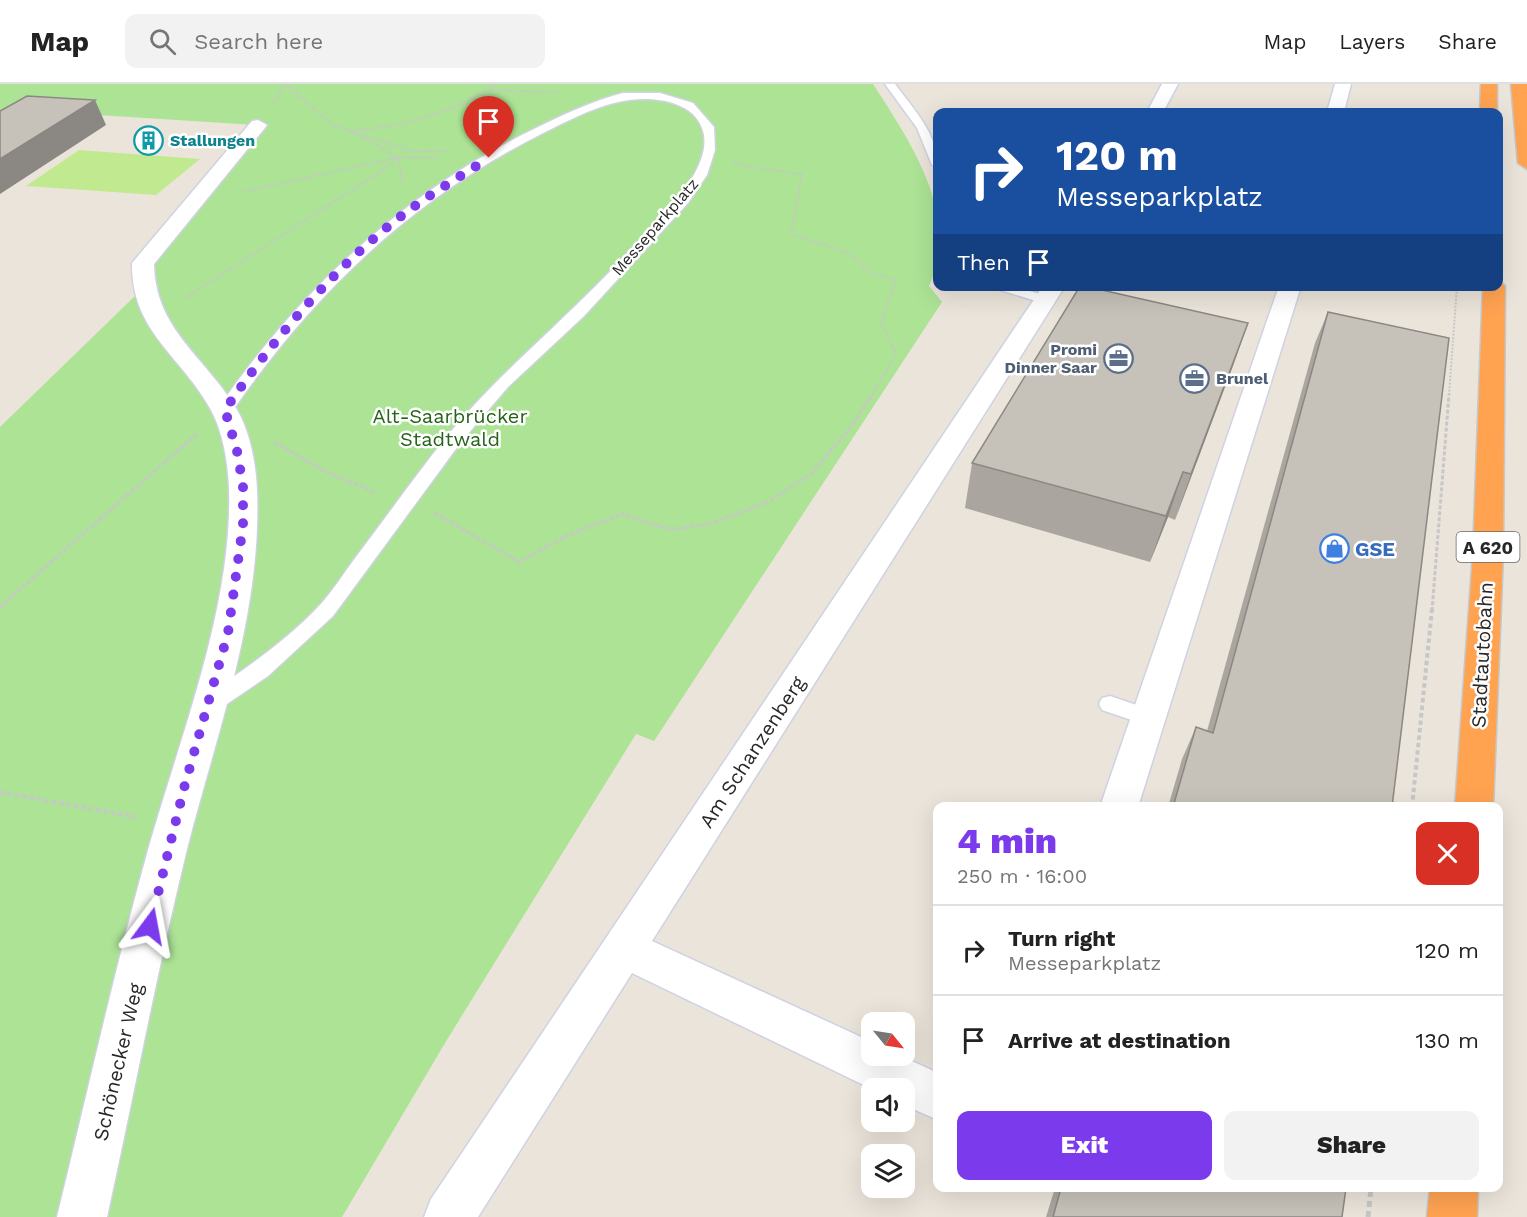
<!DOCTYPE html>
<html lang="en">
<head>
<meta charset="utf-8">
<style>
	body { margin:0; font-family:"Work Sans",sans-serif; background:#f2f2f2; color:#222; height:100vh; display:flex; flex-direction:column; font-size:22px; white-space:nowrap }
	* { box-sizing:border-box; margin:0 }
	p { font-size:20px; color:#767676 }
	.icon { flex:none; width:33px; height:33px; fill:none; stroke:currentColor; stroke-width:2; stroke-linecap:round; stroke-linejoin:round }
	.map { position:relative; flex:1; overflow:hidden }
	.panel { position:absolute; left:933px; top:718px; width:570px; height:390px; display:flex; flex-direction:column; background:#fff; border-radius:12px; box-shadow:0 6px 24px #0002 }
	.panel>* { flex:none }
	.top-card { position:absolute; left:933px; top:24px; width:570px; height:183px; border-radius:12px; box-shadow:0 6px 24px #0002; background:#1a4fa0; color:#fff; overflow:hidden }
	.needle { width:39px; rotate:120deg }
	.buttons { position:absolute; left:861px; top:928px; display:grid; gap:12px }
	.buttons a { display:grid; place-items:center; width:54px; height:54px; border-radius:12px; background:#fff; box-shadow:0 6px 24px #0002; font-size:30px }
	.pin { position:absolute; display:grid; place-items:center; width:51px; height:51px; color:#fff; margin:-62px -26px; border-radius:50% 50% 50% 0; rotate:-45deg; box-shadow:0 0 6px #0007 }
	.pin .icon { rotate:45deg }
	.me { position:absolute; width:66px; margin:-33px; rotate:13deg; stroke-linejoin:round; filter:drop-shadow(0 0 4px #0008) }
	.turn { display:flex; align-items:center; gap:21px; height:126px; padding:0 24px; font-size:27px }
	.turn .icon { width:78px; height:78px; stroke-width:2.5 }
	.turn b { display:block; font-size:42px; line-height:51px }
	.then { display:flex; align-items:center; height:57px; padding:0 24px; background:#0003; gap:12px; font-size:22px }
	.round { display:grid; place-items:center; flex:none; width:63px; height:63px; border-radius:12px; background:#f2f2f2 }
	.headline { display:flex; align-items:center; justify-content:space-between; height:102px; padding:0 24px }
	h1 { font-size:36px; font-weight:800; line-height:45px; color:#7c3aed }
	.primary-button { display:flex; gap:12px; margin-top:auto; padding:12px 24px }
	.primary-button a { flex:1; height:69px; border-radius:12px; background:#7c3aed; color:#fff; font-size:24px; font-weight:800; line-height:69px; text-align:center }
	.primary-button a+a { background:#f2f2f2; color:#222 }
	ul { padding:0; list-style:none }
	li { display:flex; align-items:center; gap:18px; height:90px; padding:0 24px; border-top:2px solid #e0e0e0 }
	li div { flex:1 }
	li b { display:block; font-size:22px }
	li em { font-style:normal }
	header { display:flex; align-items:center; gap:36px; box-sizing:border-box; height:84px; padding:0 30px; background:#fff; border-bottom:2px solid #e0e0e0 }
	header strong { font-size:28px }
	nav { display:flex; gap:33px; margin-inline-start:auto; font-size:21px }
	.search { width:420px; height:54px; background:#f2f2f2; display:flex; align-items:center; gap:15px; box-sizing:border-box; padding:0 21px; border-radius:12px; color:#767676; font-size:22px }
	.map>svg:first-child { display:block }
	.green { fill:#ace395 }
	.pitch { fill:#c1ea90 }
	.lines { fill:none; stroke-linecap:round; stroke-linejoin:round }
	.lane-casing { stroke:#cfd2e2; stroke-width:3 }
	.street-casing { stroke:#cfd2e2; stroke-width:3 }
	.highway-casing { stroke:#c7c7c7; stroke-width:3 }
	.path-far3 { stroke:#c7c7c7; stroke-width:2; stroke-dasharray:2 1.5; stroke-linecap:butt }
	.path-far2 { stroke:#c7c7c7; stroke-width:3; stroke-dasharray:4 2; stroke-linecap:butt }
	.path-far1 { stroke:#c7c7c7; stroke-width:4; stroke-dasharray:4.5 3; stroke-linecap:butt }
	.path { stroke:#c7c7c7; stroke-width:5; stroke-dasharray:6 4; stroke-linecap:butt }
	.lane { fill:#fff; fill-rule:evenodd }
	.street { fill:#fff; fill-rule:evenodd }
	.highway { fill:#ffa351; fill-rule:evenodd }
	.wall { fill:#aaa69f }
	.shaded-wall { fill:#8b8782 }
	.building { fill:#c6c1b9; stroke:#8b8782; stroke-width:1.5 }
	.route { stroke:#7c3aed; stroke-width:10; stroke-dasharray:0 18 }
	.labels { text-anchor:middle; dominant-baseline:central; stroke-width:5; stroke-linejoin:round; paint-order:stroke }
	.far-culture-label { font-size:16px; font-weight:bold; fill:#0d838f; stroke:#fff; text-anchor:start }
	.far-street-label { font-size:16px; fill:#282828; stroke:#fff }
	.far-service-label { font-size:16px; font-weight:bold; fill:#4e5e75; stroke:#fff; text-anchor:end }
	.shield { fill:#fff; stroke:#686868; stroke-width:1.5 }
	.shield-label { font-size:18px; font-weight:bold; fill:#282828 }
	.park-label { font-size:20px; fill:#266519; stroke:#fff }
	.shop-label { font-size:20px; font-weight:bold; fill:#366cbe; stroke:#fff; text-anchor:start }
	.street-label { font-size:20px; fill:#282828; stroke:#fff }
</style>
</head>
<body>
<header>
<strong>Map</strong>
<div class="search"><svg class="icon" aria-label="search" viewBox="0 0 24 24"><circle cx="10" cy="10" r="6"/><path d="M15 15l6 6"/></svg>Search here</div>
<nav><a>Map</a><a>Layers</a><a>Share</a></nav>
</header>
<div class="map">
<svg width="1527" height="1133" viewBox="0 0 1527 1133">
	<rect width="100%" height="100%" fill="#ebe4da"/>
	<path class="green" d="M0 0H873C910 57 962 133 929 202L942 218 654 657 636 650 445 959 342 1133H0V343L135 212 137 179 257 41 66 29 0 53Z"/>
	<polygon class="pitch" points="79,66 200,75 156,111 26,102"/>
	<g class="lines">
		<defs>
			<g id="lane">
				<path d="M885 0H895C915 27 938 50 938 84L932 81 917 44Z"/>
				<path d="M623 9H660L693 19 714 43 715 66 707 91 688 119 584 232 508 303 461 358 333 532 268 592 215 628 207 630 199 628 196 622 199 616C241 588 284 559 319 522 333 507 344 489 356 473 387 432 416 391 448 351 499 289 563 238 618 179 644 151 719 86 702 44 694 21 665 15 644 15 609 15 578 32 547 47 414 113 314 208 231 329H219L217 326C298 208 404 108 534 45 563 31 592 17 623 9Z"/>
				<polygon points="987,202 1012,202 1051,213 1053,216 1046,220"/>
				<polygon points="1110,612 1157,628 1160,634 1157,640 1149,642 1102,626 1099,620 1102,614"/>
			</g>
			<g id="street">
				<polygon points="1162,0 1178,0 1163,28 1147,28"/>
				<polygon points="1335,0 1351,0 1344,28 1327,28"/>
				<path d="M258 36 267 41 264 45 154 180C155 245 205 273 236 324 250 347 256 380 257 406 262 529 217 648 187 765 157 887 134 1010 107 1133H57C87 1011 114 888 148 766 180 653 233 522 229 404 228 379 223 348 211 326 182 272 131 248 132 179L252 37Z"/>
				<polygon points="1043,202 1065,202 652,857 872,958 872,972 901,972 938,989 938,1036 904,1021 904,1005 872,1005 632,889 478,1133 424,1133 431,1115"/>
				<polygon points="1279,202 1301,202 1138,723 1100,723"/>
			</g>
			<g id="highway">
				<polygon points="1481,0 1497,0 1497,28 1480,28"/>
				<polygon points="1511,0 1527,0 1527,85 1518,79"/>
				<polygon points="1498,196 1505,202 1503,470 1493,723 1455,723 1473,470 1483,202 1498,202"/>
				<polygon points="1430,1104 1478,1104 1477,1133 1427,1133"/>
			</g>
		</defs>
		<use href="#lane" class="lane-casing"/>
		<use href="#street" class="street-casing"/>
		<use href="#highway" class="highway-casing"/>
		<g class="path-far3">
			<polyline points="286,0 332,41 353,48"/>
			<polyline points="489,6 557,8"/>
			<polyline points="272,21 286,0"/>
			<path d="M352 47C405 42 452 29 497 0"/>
			<polyline points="363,51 410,67 449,67"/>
			<polyline points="398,74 403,99"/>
			<polyline points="734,77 748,83 802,90 791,150 847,168 872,190 895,196 881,239 896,270 872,311"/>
			<polyline points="243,108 398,73 438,74"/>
			<polyline points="184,215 380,88 398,73 351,47"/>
			<polyline points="1449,311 1457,202"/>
		</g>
		<g class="path-far2">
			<polyline points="274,358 328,389 377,409"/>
			<polyline points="435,429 519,478 566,452 622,430 664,444 679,445 712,439 768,418 812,389 847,348 873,310"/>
			<polyline points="0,523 198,349"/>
			<polyline points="1432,527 1449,310"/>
		</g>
		<g class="path-far1">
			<polyline points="0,708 136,733"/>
			<polyline points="1412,723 1432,525"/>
		</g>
		<polyline class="path" points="1368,1133 1371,1104"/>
		<use href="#lane" class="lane"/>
		<use href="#street" class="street"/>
		<use href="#highway" class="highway"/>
	</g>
	<g class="wall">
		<polygon points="1328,228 1392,723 1168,723 1182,675 1196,643 1207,647 1315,259"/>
		<polygon points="1248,239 1175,436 1168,433 1150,478 965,424 972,379"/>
		<polygon points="1055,1104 1346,1104 1342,1133 1046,1133"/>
	</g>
	<g class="shaded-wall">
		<polygon points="95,16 106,41 0,110 0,75"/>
		<polygon points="1248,239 1233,282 1175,436 1191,390"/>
		<polygon points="1183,388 1168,433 1150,478 1166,432"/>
	</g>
	<g class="building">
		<polygon points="27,12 95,16 0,75 0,27"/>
		<polygon points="1080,202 1084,202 1248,239 1191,390 1183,388 1166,432 972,379"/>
		<polygon points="1328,228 1449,254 1392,723 1173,723 1196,643 1213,649"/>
		<polygon points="1061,1104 1346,1104 1342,1133 1053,1133"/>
	</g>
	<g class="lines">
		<path class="route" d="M150 842 184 704 228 549 243 441V402L237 367 225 326C272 256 340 177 408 127 434 108 462 91 489 74"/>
	</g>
	<defs>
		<symbol id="building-ring" viewBox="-11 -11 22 22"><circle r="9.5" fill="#fff" stroke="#0f9aa8" stroke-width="1.5"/><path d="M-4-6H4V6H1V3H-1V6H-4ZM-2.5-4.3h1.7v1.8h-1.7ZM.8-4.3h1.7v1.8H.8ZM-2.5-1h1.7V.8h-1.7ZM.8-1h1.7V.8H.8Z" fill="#0f9aa8"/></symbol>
		<symbol id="office-ring" viewBox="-11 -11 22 22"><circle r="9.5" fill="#fff" stroke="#5c6f8a" stroke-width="1.5"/><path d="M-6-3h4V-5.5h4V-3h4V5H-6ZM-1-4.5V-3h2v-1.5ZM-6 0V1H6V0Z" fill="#5c6f8a"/></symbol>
		<symbol id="shop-ring" viewBox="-11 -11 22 22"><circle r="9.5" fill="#fff" stroke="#3f7fe0" stroke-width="1.5"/><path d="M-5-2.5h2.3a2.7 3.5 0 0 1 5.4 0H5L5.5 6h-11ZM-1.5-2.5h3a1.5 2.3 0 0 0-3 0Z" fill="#3f7fe0"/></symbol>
	</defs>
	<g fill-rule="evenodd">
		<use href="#building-ring" x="132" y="40" width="33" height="33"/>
		<use href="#office-ring" x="1102" y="258" width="33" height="33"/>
		<use href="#office-ring" x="1178" y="278" width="33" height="33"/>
		<use href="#shop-ring" x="1318" y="448" width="33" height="33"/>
	</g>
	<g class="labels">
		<g class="far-culture-label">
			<text x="170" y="56">Stallungen</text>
		</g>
		<g class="far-street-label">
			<text transform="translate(655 143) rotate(-49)">Messeparkplatz</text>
		</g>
		<g class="far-service-label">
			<text x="1097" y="265">Promi<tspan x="1097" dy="18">Dinner Saar</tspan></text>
			<text x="1216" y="294" text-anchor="start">Brunel</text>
		</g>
		<rect class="shield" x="1456.5" y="448" width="63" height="30" rx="4.5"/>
		<g class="shield-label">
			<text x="1488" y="463">A 620</text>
		</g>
		<g class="park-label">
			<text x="450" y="332">Alt-Saarbrücker<tspan x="450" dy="23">Stadtwald</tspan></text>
		</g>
		<g class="shop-label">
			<text x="1355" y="465">GSE</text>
		</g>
		<g class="street-label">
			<text transform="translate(1482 571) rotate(-87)">Stadtautobahn</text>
			<text transform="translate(752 668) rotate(-57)">Am Schanzenberg</text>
			<text transform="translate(118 978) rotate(-77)">Schönecker Weg</text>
		</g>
	</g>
</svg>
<div class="buttons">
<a><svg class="needle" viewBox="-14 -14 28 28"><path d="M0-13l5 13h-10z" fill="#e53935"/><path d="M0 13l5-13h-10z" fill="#767676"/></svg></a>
<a><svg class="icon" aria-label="sound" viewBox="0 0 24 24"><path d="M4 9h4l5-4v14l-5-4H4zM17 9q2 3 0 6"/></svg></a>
<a><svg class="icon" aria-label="layers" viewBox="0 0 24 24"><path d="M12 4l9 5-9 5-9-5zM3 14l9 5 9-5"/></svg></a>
</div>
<div class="pin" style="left:489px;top:74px;background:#d93025"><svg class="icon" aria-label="arrive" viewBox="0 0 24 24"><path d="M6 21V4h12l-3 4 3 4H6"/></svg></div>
<svg class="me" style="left:150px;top:842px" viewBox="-20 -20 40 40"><path d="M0-17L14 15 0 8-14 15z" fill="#7c3aed" stroke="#fff" stroke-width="4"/></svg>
<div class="top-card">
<div class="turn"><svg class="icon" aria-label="right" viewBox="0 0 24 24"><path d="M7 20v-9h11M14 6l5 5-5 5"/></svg><div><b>120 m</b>Messeparkplatz</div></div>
<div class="then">Then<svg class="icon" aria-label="arrive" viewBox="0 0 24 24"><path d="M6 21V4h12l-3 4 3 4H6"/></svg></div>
</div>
<section class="panel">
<div class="headline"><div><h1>4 min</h1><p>250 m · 16:00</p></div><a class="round" style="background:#d93025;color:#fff"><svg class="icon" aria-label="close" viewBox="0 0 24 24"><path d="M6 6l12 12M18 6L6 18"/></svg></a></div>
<ul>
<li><svg class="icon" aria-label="right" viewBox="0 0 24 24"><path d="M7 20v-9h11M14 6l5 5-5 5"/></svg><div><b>Turn right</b><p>Messeparkplatz</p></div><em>120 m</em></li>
<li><svg class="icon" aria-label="arrive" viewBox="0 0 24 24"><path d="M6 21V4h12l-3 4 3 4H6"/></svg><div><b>Arrive at destination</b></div><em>130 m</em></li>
</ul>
<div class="primary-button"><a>Exit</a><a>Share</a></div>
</section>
</div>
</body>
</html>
